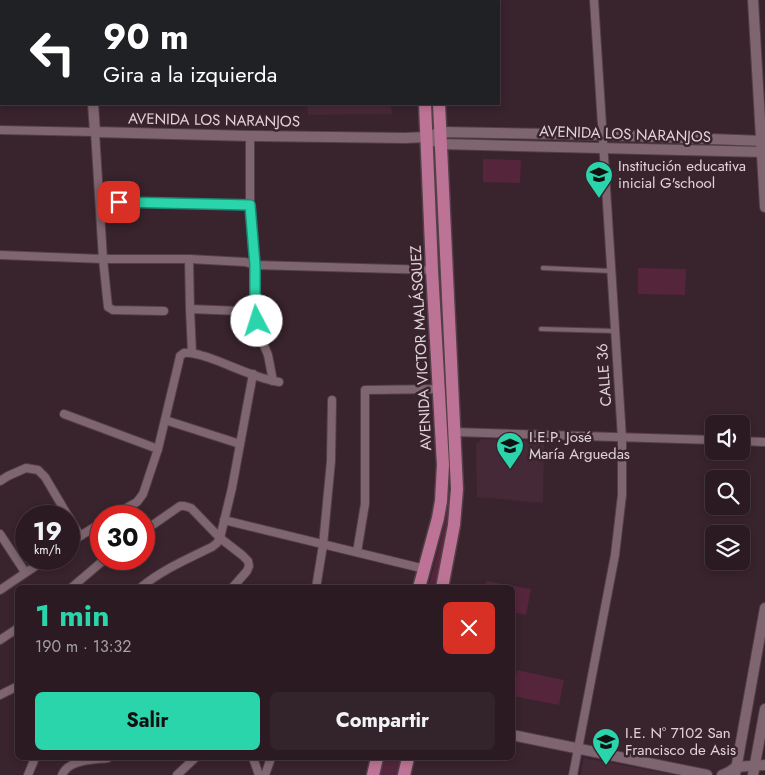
<!DOCTYPE html>
<html lang="es">
<head>
<meta charset="utf-8">
<style>
	body { margin:0; font-family:Jost,sans-serif; background:#33232a; color:#f1f3f6; height:100vh; display:flex; flex-direction:column; font-size:19px; white-space:nowrap }
	* { box-sizing:border-box; margin:0 }
	p { font-size:16px; color:#a6a1a5 }
	.icon { flex:none; width:28px; height:28px; fill:none; stroke:currentColor; stroke-width:2; stroke-linecap:round; stroke-linejoin:round }
	.map { position:relative; flex:1; overflow:hidden }
	.panel { position:absolute; left:15px; top:585px; width:500px; height:175px; display:flex; flex-direction:column; background:#2b1a22; border-radius:8px; box-shadow:0 2px 8px #0003,0 0 0 1px #473840 }
	.panel>* { flex:none }
	.top-card { position:absolute; left:0px; top:0px; width:500px; height:105px; box-shadow:0 2px 8px #0003,0 0 0 1px #473840; background:#202124; color:#fff; overflow:hidden }
	.buttons { position:absolute; left:705px; top:415px; display:grid; gap:10px }
	.buttons a { display:grid; place-items:center; width:45px; height:45px; border-radius:8px; background:#2b1a22; box-shadow:0 2px 8px #0003,0 0 0 1px #473840; font-size:25px }
	.speed { position:absolute; left:15px; top:505px; display:flex; gap:10px; font-size:25px; font-weight:700; text-align:center }
	.speed>* { display:grid; place-content:center; width:65px; height:65px; border-radius:50%; background:#2b1a22; box-shadow:0 2px 8px #0003,0 0 0 1px #473840; line-height:1 }
	.speed small { font-size:12px; font-weight:400 }
	.speed .limit { border:8px solid #d22; background:#fff; color:#111 }
	.pin { position:absolute; display:grid; place-items:center; width:42px; height:42px; color:#fff; margin:-21px; border-radius:10px; box-shadow:0 2px 8px #0006 }
	.me { position:absolute; width:55px; margin:-28px; rotate:355deg; stroke-linejoin:round; filter:drop-shadow(0 0 4px #0008) }
	.turn { display:flex; align-items:center; gap:18px; height:105px; padding:0 20px; font-size:22px }
	.turn .icon { width:65px; height:65px; stroke-width:2.5 }
	.turn b { display:block; font-size:35px; line-height:42px }
	.round { display:grid; place-items:center; flex:none; width:52px; height:52px; border-radius:8px; background:#33232a }
	.summary { display:flex; align-items:center; justify-content:space-between; height:85px; padding:0 20px }
	h1 { font-size:30px; font-weight:700; line-height:38px; color:#2bd5ac }
	.action { display:flex; gap:10px; margin-top:auto; padding:10px 20px }
	.action a { flex:1; height:58px; border-radius:8px; background:#2bd5ac; color:#111; font-size:20px; font-weight:700; line-height:58px; text-align:center }
	.action a+a { background:#33232a; color:#f1f3f6 }
	.map>svg:first-child { display:block }
	.built { fill:#462936 }
	.green { fill:#55253c }
	.lines { fill:none; stroke-linecap:round; stroke-linejoin:round }
	.service-casing { stroke:#523f48; stroke-width:6 }
	.minor-casing { stroke:#523f48; stroke-width:10 }
	.tertiary-casing { stroke:#523f48; stroke-width:12 }
	.primary-casing { stroke:#523f48; stroke-width:15 }
	.service { stroke:#7f656f; stroke-width:4 }
	.minor { stroke:#7f656f; stroke-width:8 }
	.tertiary { stroke:#7f656f; stroke-width:10 }
	.primary { stroke:#bd7395; stroke-width:12 }
	.route-casing { stroke:#1c8a70; stroke-width:12 }
	.route { stroke:#2bd5ac; stroke-width:9 }
	.labels { text-anchor:middle; dominant-baseline:central; stroke-width:5; stroke-linejoin:round; paint-order:stroke }
	.street-label { font-size:15px; fill:#e1d2d8; stroke:#39232d }
	.poi-label { font-size:15px; fill:#e1d2d8; stroke:#39232d; text-anchor:start }
</style>
</head>
<body>
<div class="map">
<svg width="765" height="775" viewBox="0 0 765 775">
	<rect width="100%" height="100%" fill="#39232d"/>
	<g class="built">
		<polygon points="307,104 391,104 392,114 308,115"/>
		<polygon points="482,439 544,441 543,503 477,497 476,444"/>
		<polygon points="584,757 584,758 675,775 581,775"/>
	</g>
	<g class="green">
		<polygon points="483,159 521,160 520,183 483,182"/>
		<polygon points="638,268 686,269 685,295 638,294"/>
		<path d="M451 480 452 507 438 587 428 588C438 552 447 517 451 480Z"/>
		<polygon points="486,581 531,589 526,615 513,612 512,588 485,587"/>
		<polygon points="517,670 564,680 559,705 513,696"/>
		<polygon points="384,758 402,758 398,775 380,775"/>
	</g>
	<g class="lines">
		<defs>
			<g id="service">
				<polyline points="543,268 611,271"/>
				<polyline points="541,329 615,331"/>
			</g>
			<g id="minor">
				<polyline points="0,130 95,132 103,259 108,307 113,310 164,311"/>
				<polyline points="250,136 250,205 255,265 255,291 257,315 260,336 268,355 273,381"/>
				<polyline points="100,202 250,205"/>
				<polyline points="0,255 103,259 189,259 245,262 255,265 432,270"/>
				<polyline points="189,259 190,309 192,353"/>
				<polyline points="190,309 240,311 257,315"/>
				<polyline points="64,414 158,449"/>
				<polyline points="165,420 240,444"/>
				<polyline points="455,432 714,440"/>
				<polyline points="741,441 765,442"/>
				<polyline points="0,481 8,476 26,468 38,470 45,477 68,516"/>
				<path d="M112 516 137 502 143 494 158 449 179 361 180 356 184 353C192 352 199 355 207 357 231 365 254 378 279 382"/>
				<polyline points="69,517 80,536"/>
				<polyline points="224,520 425,569"/>
				<polyline points="144,531 180,506 184,506 191,508 220,538 242,555 248,561 249,566 247,571 232,588"/>
				<polyline points="0,534 25,572"/>
				<polyline points="69,543 101,523"/>
				<polyline points="357,552 365,504 365,390 439,389"/>
				<polyline points="71,588 105,559"/>
				<path d="M140 588C162 570 187 559 212 547L217 543 220 538 232 488 253 374"/>
				<polyline points="316,588 323,545 331,461 332,400"/>
				<polyline points="0,590 46,559"/>
				<polyline points="0,640 18,628"/>
				<polyline points="0,695 18,686"/>
				<polyline points="253,758 259,775"/>
				<polyline points="28,775 35,758"/>
				<path d="M62 775C69 759 93 760 108 758"/>
				<polyline points="177,775 195,758"/>
				<polyline points="265,775 271,758"/>
				<polyline points="573,775 615,555 622,495 622,438 594,0"/>
			</g>
			<g id="tertiary">
				<polyline points="86,0 86,1"/>
				<polyline points="753,0 765,207"/>
				<polyline points="93,104 95,132 250,136 405,138 427,137 441,132 602,135 765,141"/>
				<polyline points="434,141 441,144 765,152"/>
				<polyline points="512,735 707,775"/>
				<polyline points="722,775 729,772 736,767 765,765"/>
				<polyline points="735,775 765,608"/>
				<polyline points="753,775 765,709"/>
			</g>
			<g id="primary">
				<polyline points="419,0 419,1"/>
				<polyline points="433,0 433,1"/>
				<polyline points="439,104 457,489 454,525 442,588"/>
				<polyline points="419,588 438,518 441,501 443,465 432,270 425,104"/>
				<polyline points="373,775 377,758"/>
				<polyline points="404,775 408,758"/>
			</g>
		</defs>
		<use href="#service" class="service-casing"/>
		<use href="#minor" class="minor-casing"/>
		<use href="#tertiary" class="tertiary-casing"/>
		<use href="#primary" class="primary-casing"/>
		<use href="#service" class="service"/>
		<use href="#minor" class="minor"/>
		<use href="#tertiary" class="tertiary"/>
		<use href="#primary" class="primary"/>
	</g>
	<g class="lines">
		<defs>
			<polyline id="route" points="119,202 250,205 255,265 255,292 257,321"/>
		</defs>
		<use href="#route" class="route-casing"/>
		<use href="#route" class="route"/>
	</g>
	<defs>
		<symbol id="school-pin" viewBox="-11 -11 22 30"><path d="M0 17L-7.5 6A9.5 9.5 0 1 1 7.5 6Z" fill="#2bd5ac" stroke="#39232d"/><path d="M0-5L7-2L0 1L-7-2ZM-4 1L0 2.5L4 1V4Q0 6-4 4Z" fill="#111"/></symbol>
	</defs>
	<g fill-rule="evenodd">
		<use href="#school-pin" x="583" y="159" width="32" height="43"/>
		<use href="#school-pin" x="494" y="430" width="32" height="43"/>
		<use href="#school-pin" x="590" y="726" width="32" height="43"/>
	</g>
	<g class="labels">
		<g class="street-label">
			<text transform="translate(214 120) rotate(1)">AVENIDA LOS NARANJOS</text>
			<text transform="translate(625 134) rotate(2)">AVENIDA LOS NARANJOS</text>
			<text transform="translate(421 348) rotate(-93)">AVENIDA VICTOR MALÁSQUEZ</text>
			<text transform="translate(604 375) rotate(-94)">CALLE 36</text>
		</g>
		<g class="poi-label">
			<text x="618" y="166">Institución educativa<tspan x="618" dy="17">inicial G'school</tspan></text>
			<text x="529" y="437">I.E.P. José<tspan x="529" dy="17">María Arguedas</tspan></text>
			<text x="625" y="733">I.E. N° 7102 San<tspan x="625" dy="17">Francisco de Asis</tspan></text>
		</g>
	</g>
</svg>
<div class="buttons">
<a><svg class="icon" aria-label="sound" viewBox="0 0 24 24"><path d="M4 9h4l5-4v14l-5-4H4zM17 9q2 3 0 6"/></svg></a>
<a><svg class="icon" aria-label="search" viewBox="0 0 24 24"><circle cx="10" cy="10" r="6"/><path d="M15 15l6 6"/></svg></a>
<a><svg class="icon" aria-label="layers" viewBox="0 0 24 24"><path d="M12 4l9 5-9 5-9-5zM3 14l9 5 9-5"/></svg></a>
</div>
<div class="speed"><div>19<small>km/h</small></div><div class="limit">30</div></div>
<div class="pin" style="left:119px;top:202px;background:#d93025"><svg class="icon" aria-label="arrive" viewBox="0 0 24 24"><path d="M6 21V4h12l-3 4 3 4H6"/></svg></div>
<svg class="me" style="left:257px;top:321px" viewBox="-20 -20 40 40"><circle r="19" fill="#fff"/><path d="M0-13L10 11 0 6-10 11z" fill="#2bd5ac"/></svg>
<div class="top-card">
<div class="turn"><svg class="icon" aria-label="left" viewBox="0 0 24 24"><path d="M17 20v-9H6M10 6l-5 5 5 5"/></svg><div><b>90 m</b>Gira a la izquierda</div></div>
</div>
<section class="panel">
<div class="summary"><div><h1>1 min</h1><p>190 m · 13:32</p></div><a class="round" style="background:#d93025;color:#fff"><svg class="icon" aria-label="close" viewBox="0 0 24 24"><path d="M6 6l12 12M18 6L6 18"/></svg></a></div>
<div class="action"><a>Salir</a><a>Compartir</a></div>
</section>
</div>
</body>
</html>
